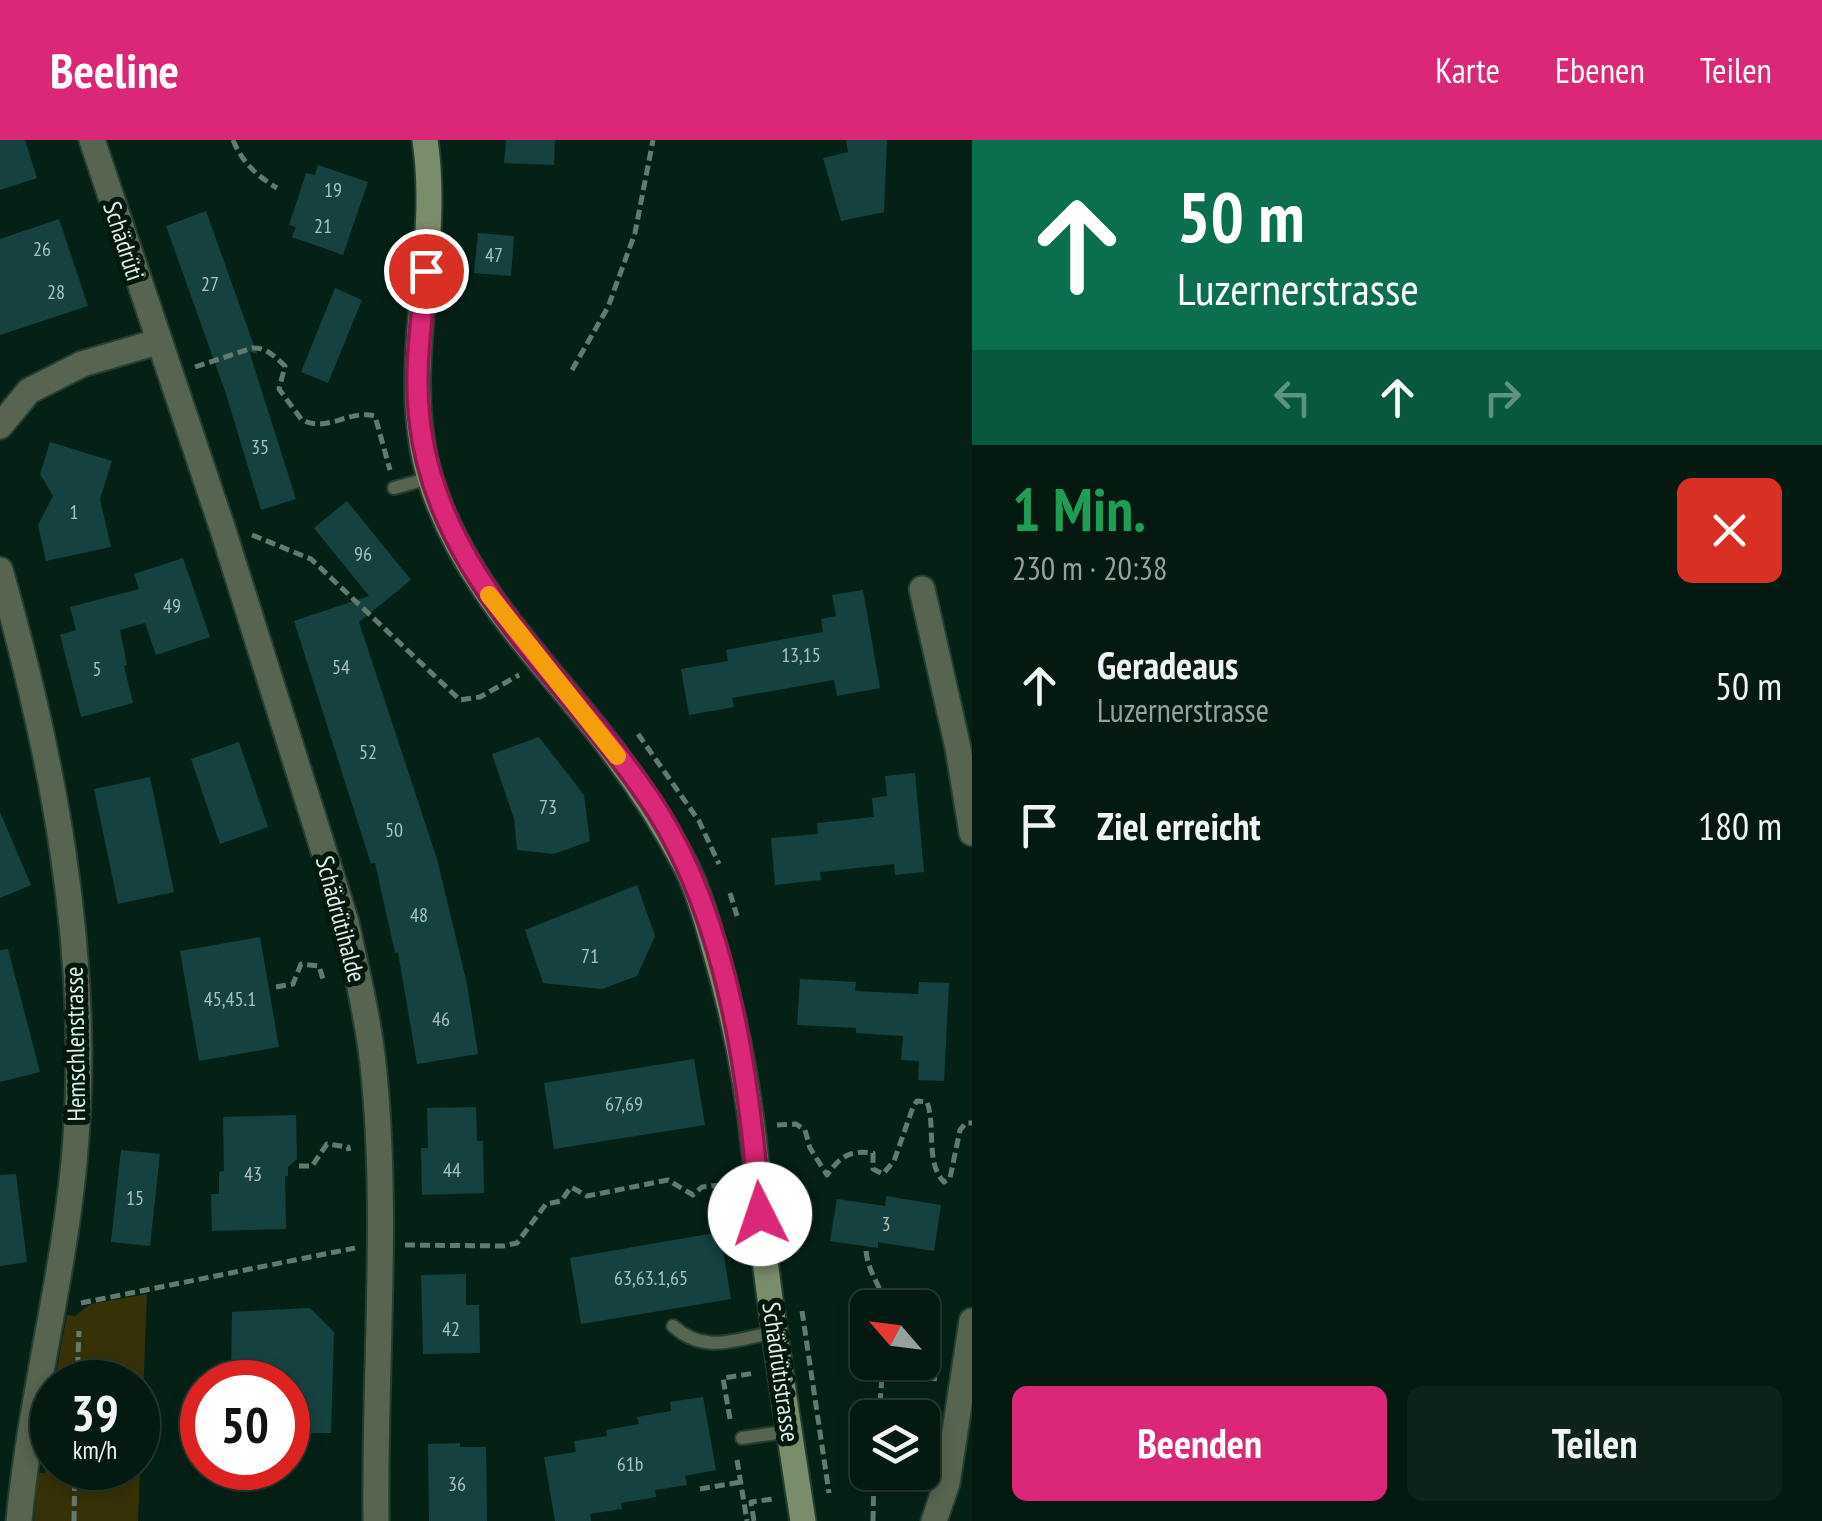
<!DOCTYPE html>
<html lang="de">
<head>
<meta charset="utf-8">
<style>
	body { margin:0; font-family:"PT Sans Narrow",sans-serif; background:#0d2219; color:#f1f3f6; height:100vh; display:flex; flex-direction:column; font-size:38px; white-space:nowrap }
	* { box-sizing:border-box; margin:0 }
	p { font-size:32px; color:#97a09f }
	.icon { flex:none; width:55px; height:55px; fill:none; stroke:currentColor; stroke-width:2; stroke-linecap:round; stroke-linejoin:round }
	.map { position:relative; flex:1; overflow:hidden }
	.drawer { display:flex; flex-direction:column; background:#041910; width:850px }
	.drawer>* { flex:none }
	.banner { background:#0b6e4f; color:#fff; overflow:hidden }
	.needle { width:65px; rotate:298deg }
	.controls { position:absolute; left:850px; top:1150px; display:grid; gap:20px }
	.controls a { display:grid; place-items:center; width:90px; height:90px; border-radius:15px; background:#041910; box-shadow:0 5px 15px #0003,0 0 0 2px #253830; font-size:50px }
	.speed { position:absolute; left:30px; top:1220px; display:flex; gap:20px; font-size:50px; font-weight:700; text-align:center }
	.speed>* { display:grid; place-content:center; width:130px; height:130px; border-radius:50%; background:#041910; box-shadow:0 5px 15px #0003,0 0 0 2px #253830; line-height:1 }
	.speed small { font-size:25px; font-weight:400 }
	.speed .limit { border:15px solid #d22; background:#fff; color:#111 }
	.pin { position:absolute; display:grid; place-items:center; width:85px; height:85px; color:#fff; margin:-42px; border:5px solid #fff; border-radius:50%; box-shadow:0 2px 10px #0007 }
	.me { position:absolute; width:110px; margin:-55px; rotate:356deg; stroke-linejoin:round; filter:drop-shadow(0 0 8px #0008) }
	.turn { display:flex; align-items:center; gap:35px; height:210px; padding:0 40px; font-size:45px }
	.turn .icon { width:130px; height:130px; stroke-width:2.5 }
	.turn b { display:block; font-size:70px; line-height:85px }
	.lanes { display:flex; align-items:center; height:95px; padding:0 40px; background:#0003; justify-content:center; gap:50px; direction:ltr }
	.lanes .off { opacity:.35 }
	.round { display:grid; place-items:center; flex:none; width:105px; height:105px; border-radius:15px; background:#0d2219 }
	.summary { display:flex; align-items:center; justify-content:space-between; height:170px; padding:0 40px }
	h1 { font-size:60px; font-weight:700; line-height:75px; color:#1e9e55 }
	.action { display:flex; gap:20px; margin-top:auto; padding:20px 40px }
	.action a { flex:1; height:115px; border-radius:15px; background:#db2777; color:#fff; font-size:40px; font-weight:700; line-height:115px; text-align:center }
	.action a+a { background:#0d2219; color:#f1f3f6 }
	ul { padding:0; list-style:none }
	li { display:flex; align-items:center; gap:30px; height:140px; padding:0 40px }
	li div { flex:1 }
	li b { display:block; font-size:38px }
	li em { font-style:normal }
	header { display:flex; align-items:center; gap:60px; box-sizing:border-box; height:140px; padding:0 50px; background:#db2777; color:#fff }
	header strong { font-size:48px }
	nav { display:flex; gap:55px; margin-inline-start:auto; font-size:35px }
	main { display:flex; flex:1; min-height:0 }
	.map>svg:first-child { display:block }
	.green { fill:#373107; fill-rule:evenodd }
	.building { fill:#154241 }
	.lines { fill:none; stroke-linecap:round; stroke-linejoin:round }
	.lane-casing { stroke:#233e33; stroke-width:16 }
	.street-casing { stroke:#233e33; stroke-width:29 }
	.secondary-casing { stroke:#233e33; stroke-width:29 }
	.path { stroke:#637a70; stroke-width:5; stroke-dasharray:10 5; stroke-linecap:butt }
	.lane { stroke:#57644f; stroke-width:12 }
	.street { stroke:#57644f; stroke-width:25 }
	.secondary { stroke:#7a8d6b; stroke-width:25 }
	.route-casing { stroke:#8e194d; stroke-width:25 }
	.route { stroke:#db2777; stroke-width:18 }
	.slow { stroke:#f59e0b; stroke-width:18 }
	.labels { text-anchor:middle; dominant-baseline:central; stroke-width:10; stroke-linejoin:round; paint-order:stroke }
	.number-label { font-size:20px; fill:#abc3bc }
	.street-label { font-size:25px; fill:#ddeee5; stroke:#00180d }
</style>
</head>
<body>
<header>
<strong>Beeline</strong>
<nav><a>Karte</a><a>Ebenen</a><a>Teilen</a></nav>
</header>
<main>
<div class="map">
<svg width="972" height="1381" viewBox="0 0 972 1381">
	<rect width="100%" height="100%" fill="#052116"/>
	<path class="green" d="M147 1154 138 1381H34L38 1333H45L47 1313 41 1311 67 1175 75 1176 91 1164ZM52 1242H138V1328H52Z"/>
	<g class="building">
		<polygon points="0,0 25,0 37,38 0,50"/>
		<polygon points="506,0 555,0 554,25 504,23"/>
		<polygon points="846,0 887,0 884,72 841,81 823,18 848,12"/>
		<polygon points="318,25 368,42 343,115 292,97 296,87 289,85 306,33 315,35"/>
		<polygon points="206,71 257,214 249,211 296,359 261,370 226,254 166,86"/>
		<polygon points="59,79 88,166 0,195 0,99"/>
		<polygon points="478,93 514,96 511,136 474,133"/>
		<polygon points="335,148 362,160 328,243 301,232"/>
		<polygon points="50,302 112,321 100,359 111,407 46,421 38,385 53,356 40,334"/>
		<polygon points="347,361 411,440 359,482 437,719 467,844 478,914 417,924 398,812 395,813 375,723 371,724 294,481 369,456 314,388"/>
		<polygon points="183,418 210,497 156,515 145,483 120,490 127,525 124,526 133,563 81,577 60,495 76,490 70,467 139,449 134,434"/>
		<polygon points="863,450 880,548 837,556 834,540 732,558 734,567 689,575 681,529 728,521 726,510 823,492 821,479 836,476 832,455"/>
		<polygon points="539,597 584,655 590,701 554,714 517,710 514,679 492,614"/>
		<polygon points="239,602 268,687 220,704 191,619"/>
		<polygon points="915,633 924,732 895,735 894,724 820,732 821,740 775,745 771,698 818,694 817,683 874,677 872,658 887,656 885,636"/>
		<polygon points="150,637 174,752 118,764 94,649"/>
		<polygon points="0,672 31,745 0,758"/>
		<polygon points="637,745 655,796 637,836 602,849 543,843 525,790"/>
		<polygon points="260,797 279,907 199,921 180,811"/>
		<polygon points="8,809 40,932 0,942 0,810"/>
		<polygon points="800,839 856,842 855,851 918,854 919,842 949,843 944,941 918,940 919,921 901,920 903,896 856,893 856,888 797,885"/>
		<polygon points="694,919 705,985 554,1009 544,943"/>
		<polygon points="476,967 477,1001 483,1001 484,1053 422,1055 421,1008 428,1008 427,968"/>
		<polygon points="296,975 297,1019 288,1027 288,1036 285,1036 286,1089 212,1091 211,1054 219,1054 219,1032 224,1031 223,977"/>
		<polygon points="121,1010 160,1014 150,1106 111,1102"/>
		<polygon points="16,1034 27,1122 0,1126 0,1035"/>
		<polygon points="886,1056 941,1065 934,1111 878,1102 878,1108 830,1101 837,1059 885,1066"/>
		<polygon points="720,1092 731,1159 581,1184 570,1118"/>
		<polygon points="466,1134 466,1165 479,1165 480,1213 423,1214 421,1135"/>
		<polygon points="310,1168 334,1192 331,1293 288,1293 288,1242 231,1242 232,1172"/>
		<polygon points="703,1257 716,1330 685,1336 687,1345 655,1350 656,1357 621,1363 622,1369 590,1374 591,1381 555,1381 544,1317 576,1312 574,1301 607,1296 606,1290 639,1284 637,1277 671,1271 670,1262"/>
		<polygon points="460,1303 460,1307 486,1307 487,1381 429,1381 428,1304"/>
	</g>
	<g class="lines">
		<defs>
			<g id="lane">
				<polyline points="394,348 430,338"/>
				<path d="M673 1186C705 1215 737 1199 775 1192"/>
				<polyline points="742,1298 790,1291"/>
			</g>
			<g id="street">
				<path d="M92 0 223 390 346 782C356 829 368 877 373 924 389 1073 374 1231 376 1381"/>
				<polyline points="0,286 29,251 82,224 157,202"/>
				<path d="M0 430C52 614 90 806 76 998 67 1127 31 1252 19 1381"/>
				<polyline points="922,449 958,608 972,693"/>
				<polyline points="934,1381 947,1343 972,1181"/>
			</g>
			<path id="secondary" d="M425 0C442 113 397 228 430 338 460 437 533 511 596 589 631 633 661 678 687 728 700 755 708 785 716 814 735 879 748 946 755 1014 759 1044 759 1074 763 1104 774 1197 789 1289 803 1381"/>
		</defs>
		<use href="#lane" class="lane-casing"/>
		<use href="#street" class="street-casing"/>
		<use href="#secondary" class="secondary-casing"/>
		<g class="path">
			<path d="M233 0C242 22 257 36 277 48"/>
			<path d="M195 227 252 208C267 207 275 217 285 226L279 249 302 280C327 293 350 269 375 276L390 330"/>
			<polyline points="572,230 608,167 635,93 653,0"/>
			<polyline points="252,395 311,419 460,560 480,557 519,535"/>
			<polyline points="638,594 699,681 719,724"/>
			<polyline points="730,753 737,776"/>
			<polyline points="276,847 293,844 301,824 319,826 323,839"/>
			<path d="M777 985 796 984 805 990 810 1008 827 1035C841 1016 849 1010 873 1013V1029L883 1034 894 1021 913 967 917 961 927 962C936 986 925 1023 944 1042L950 1038 960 990 966 983H972"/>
			<polyline points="299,1026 312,1026 327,1004 348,1007 349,1011"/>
			<polyline points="405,1105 503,1106 517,1103 546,1064 561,1061 571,1047 587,1056 668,1040 693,1055 702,1047 730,1044"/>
			<path d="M866 1111C868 1133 882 1147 886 1168"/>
			<polyline points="81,1163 355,1108"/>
			<polyline points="802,1171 829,1353"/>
			<polyline points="891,1222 905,1236 937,1239"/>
			<polyline points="77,1242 79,1191"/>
			<polyline points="879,1278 883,1222"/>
			<polyline points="730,1279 723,1238 755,1233"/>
			<polyline points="737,1320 747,1381"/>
			<polyline points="700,1349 741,1342"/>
			<polyline points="74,1381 75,1328"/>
			<polyline points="754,1381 751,1362 774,1359"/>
			<polyline points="873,1381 874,1332"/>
		</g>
		<use href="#lane" class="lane"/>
		<use href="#street" class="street"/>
		<use href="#secondary" class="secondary"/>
	</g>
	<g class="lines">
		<defs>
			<path id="route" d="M426 131C422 178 414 227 419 275 435 441 574 540 658 672 729 786 750 943 760 1074"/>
		</defs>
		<use href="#route" class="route-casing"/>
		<use href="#route" class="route"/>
		<polyline class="slow" points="489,455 617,616"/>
	</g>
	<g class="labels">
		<g class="number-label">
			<text x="333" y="50">19</text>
			<text x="323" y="86">21</text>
			<text x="42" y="109">26</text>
			<text x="494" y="115">47</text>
			<text x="210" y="144">27</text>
			<text x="56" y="152">28</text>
			<text x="260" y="307">35</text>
			<text x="74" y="372">1</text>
			<text x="363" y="414">96</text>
			<text x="172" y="466">49</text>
			<text x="801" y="515">13,15</text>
			<text x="341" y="527">54</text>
			<text x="97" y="529">5</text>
			<text x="368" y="612">52</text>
			<text x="548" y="667">73</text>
			<text x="394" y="690">50</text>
			<text x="419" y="775">48</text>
			<text x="590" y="816">71</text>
			<text x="230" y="859">45,45.1</text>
			<text x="441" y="879">46</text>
			<text x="624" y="964">67,69</text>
			<text x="452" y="1030">44</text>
			<text x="253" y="1034">43</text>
			<text x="135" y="1058">15</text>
			<text x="886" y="1084">3</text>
			<text x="651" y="1138">63,63.1,65</text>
			<text x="451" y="1189">42</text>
			<text x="630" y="1324">61b</text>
			<text x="457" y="1344">36</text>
		</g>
		<g class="street-label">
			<text transform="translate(124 101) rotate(72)">Schädrüti</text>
			<text transform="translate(341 779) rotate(75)">Schädrütihalde</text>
			<text transform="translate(75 904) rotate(-91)">Hemschlenstrasse</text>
			<text transform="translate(781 1232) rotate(82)">Schädrütistrasse</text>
		</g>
	</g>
</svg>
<div class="controls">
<a><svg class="needle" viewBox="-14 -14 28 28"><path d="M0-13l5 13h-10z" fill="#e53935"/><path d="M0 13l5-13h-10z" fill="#97a09f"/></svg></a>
<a><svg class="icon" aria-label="layers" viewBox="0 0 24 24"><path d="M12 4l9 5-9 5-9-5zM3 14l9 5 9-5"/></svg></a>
</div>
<div class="speed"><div>39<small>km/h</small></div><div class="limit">50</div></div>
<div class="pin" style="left:426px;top:131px;background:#d93025"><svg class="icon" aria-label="arrive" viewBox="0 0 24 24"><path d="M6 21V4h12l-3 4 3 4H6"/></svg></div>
<svg class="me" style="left:760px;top:1074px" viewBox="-20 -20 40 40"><circle r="19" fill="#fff"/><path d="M0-13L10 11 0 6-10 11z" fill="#db2777"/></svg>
</div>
<section class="drawer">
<div class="banner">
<div class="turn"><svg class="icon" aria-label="ahead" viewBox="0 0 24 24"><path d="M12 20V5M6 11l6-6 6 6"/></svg><div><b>50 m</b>Luzernerstrasse</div></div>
<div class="lanes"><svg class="icon off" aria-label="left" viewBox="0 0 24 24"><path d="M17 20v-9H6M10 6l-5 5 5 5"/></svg><svg class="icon" aria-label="ahead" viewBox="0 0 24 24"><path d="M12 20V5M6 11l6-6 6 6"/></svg><svg class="icon off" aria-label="right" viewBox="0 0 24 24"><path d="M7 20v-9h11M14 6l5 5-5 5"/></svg></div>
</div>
<div class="summary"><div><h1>1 Min.</h1><p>230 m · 20:38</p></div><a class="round" style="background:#d93025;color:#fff"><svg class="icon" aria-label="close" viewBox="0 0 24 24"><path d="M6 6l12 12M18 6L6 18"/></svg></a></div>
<ul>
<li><svg class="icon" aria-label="ahead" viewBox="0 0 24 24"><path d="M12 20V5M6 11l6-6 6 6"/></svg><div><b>Geradeaus</b><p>Luzernerstrasse</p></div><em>50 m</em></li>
<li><svg class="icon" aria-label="arrive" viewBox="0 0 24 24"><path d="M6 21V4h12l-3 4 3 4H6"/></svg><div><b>Ziel erreicht</b></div><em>180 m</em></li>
</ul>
<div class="action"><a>Beenden</a><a>Teilen</a></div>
</section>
</main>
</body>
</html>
